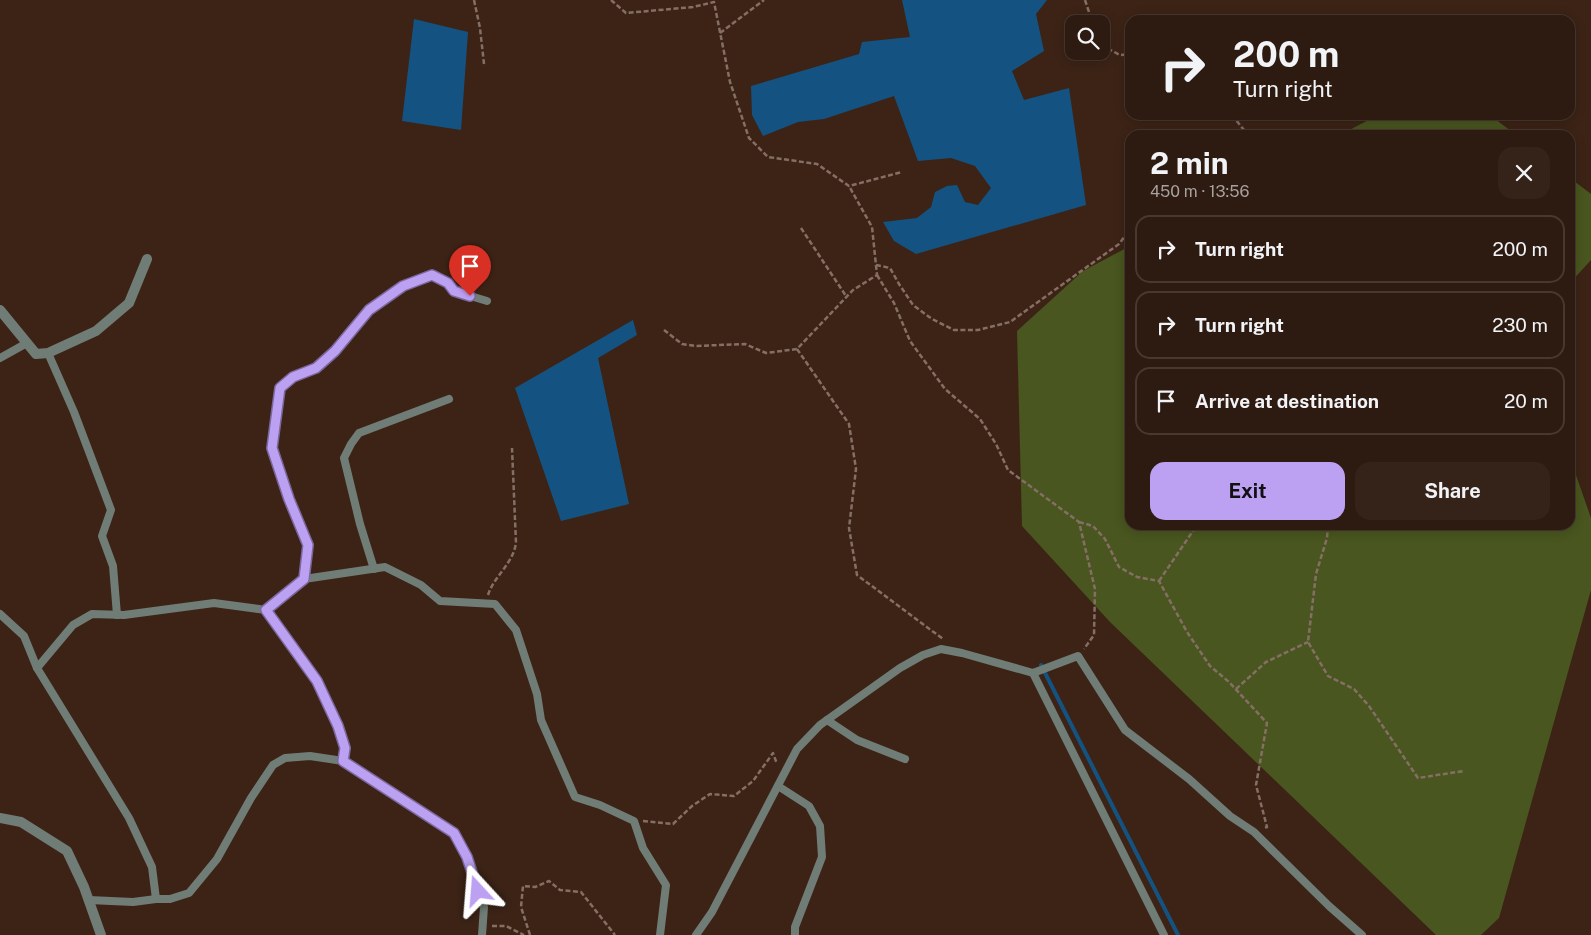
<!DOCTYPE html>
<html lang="en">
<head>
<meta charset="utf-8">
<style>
	body { margin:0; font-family:"Public Sans",sans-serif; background:#352319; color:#f1f3f6; height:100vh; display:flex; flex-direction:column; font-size:19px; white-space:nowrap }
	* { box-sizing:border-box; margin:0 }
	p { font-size:16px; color:#a7a19f }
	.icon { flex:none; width:28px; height:28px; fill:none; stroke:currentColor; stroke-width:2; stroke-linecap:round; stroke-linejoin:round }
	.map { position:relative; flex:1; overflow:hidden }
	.sheet { position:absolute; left:1125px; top:130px; width:450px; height:400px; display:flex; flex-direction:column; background:#2d1a10; border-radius:15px; box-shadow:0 2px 12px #0003,0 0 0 1px #483830 }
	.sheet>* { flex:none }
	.hud { position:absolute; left:1125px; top:15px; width:450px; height:105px; border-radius:15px; box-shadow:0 2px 12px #0003,0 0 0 1px #483830; background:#2d1a10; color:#f1f3f6; overflow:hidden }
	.fabs { position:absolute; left:1065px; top:15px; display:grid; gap:10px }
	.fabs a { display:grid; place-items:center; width:45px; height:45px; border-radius:10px; background:#2d1a10; box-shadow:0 2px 12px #0003,0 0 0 1px #483830; font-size:25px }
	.pin { position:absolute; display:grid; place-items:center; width:42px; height:42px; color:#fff; margin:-51px -21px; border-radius:50% 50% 50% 0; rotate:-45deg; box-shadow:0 0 5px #0007 }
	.pin .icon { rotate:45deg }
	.me { position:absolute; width:55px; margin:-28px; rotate:341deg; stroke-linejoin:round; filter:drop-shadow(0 0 4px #0008) }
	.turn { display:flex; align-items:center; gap:18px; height:105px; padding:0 25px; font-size:22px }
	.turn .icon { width:65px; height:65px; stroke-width:2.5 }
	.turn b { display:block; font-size:35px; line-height:42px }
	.round { display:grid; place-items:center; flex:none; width:52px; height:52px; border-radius:15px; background:#352319 }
	.head { display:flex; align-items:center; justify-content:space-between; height:85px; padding:0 25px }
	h1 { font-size:30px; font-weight:700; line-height:38px }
	.cta { display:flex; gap:10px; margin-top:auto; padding:10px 25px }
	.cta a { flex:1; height:58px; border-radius:15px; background:#bca0f2; color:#111; font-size:20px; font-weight:700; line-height:58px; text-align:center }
	.cta a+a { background:#352319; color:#f1f3f6 }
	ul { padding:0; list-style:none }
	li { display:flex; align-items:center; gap:15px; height:68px; margin:0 10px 8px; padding:0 15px; border:2px solid #483830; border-radius:15px }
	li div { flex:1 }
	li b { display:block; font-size:19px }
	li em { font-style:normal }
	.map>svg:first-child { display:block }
	.green { fill:#49561f }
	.water { fill:#145381 }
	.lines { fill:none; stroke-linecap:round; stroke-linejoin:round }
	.stream { stroke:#145381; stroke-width:4 }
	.path { stroke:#856f65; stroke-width:2.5; stroke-dasharray:5 2.5; stroke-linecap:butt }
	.lane { stroke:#6f7d76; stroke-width:8 }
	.street { stroke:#6f7d76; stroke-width:10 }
	.route-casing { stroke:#7a689d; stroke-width:12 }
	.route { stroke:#bca0f2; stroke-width:9 }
</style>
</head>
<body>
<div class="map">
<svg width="1591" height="935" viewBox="0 0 1591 935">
	<rect width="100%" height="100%" fill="#3c2316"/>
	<g class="green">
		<polygon points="1378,115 1490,115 1516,135 1340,135"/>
		<polygon points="1570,178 1591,194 1591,260 1570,283"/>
		<polygon points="1130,246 1130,525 1570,525 1570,458 1591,518 1591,590 1499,918 1481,935 1436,935 1110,622 1022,526 1017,331 1083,271"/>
	</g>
	<g class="water">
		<polygon points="902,0 1047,0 1036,14 1044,51 1012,71 1024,100 1069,88 1086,205 916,254 894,241 883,222 917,218 931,207 935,192 947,186 957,185 965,202 978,205 991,188 975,166 951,158 918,161 894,96 824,119 798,122 763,136 752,115 751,86 859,54 862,42 910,37"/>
		<polygon points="414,19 468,32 461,130 402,121"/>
		<polygon points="633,320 637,335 598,358 629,504 561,521 515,388"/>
	</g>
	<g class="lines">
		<polyline class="stream" points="1041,665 1178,935"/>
		<g class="path">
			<polyline points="474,0 480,28 484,64"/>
			<polyline points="611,0 626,13 693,7 714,2 730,82 749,138 768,157 817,164 849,186 902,172"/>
			<polyline points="1085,0 1093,24"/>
			<polyline points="720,33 764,0"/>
			<polyline points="1101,45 1120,55 1130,54"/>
			<polyline points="1232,115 1248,135"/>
			<polyline points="801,228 846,296"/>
			<polyline points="876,265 890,268 899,284 913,305 932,319 954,330 978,330 1010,322 1119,244 1130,229"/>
			<polyline points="877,275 894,303 910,341 945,389 980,419 996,444 1008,470 1079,522 1095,589 1094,635 1084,649"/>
			<polyline points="664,330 682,344 696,346 745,344 766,353 797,349 853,290 877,275 872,227 849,186"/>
			<polyline points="797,349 849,424 856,469 849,528 857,575 943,639"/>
			<polyline points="1079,522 1093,526 1105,539 1119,567 1137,577 1159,581 1187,632 1210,666 1229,682 1267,723 1256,785 1267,827 1264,828"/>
			<polyline points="1328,525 1327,538 1316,574 1308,642 1328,676 1354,689 1369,706 1418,778 1464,771"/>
			<polyline points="1159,581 1197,525"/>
			<path d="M488 595C494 576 513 564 516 543L512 448"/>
			<polyline points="1236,689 1266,662 1308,642"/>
			<polyline points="643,821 673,824 692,806 710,794 734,796 753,781 773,753 777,764"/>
			<polyline points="492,926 506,926 524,935"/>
			<polyline points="530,935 521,907 523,886 535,887 549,881 560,890 581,892 615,935"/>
		</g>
		<g class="lane">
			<polyline points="48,353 74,412 111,510 102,536 113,566 117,615"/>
			<polyline points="0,358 27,343"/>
			<polyline points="374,569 360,524 344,458 351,444 359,433 449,399"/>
			<polyline points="304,579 308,545 289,499 272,448 280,388 293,377 316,367 335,351 369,310 403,286 432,275 448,283 454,291 487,301"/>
			<polyline points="266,610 317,681 338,726 345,748 343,761"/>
			<polyline points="0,614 24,636 37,668 129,818 152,867 156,899"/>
			<polyline points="37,668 73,625 92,614 124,615 214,603 266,610 304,579 385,567 421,585 440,601 495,604 516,630 537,694 541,720 575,797 600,805 634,821 643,848 666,885 660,935"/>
			<polyline points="1033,673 1164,935"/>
			<polyline points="827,720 857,740 905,759"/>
			<polyline points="778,786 809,806 820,826 822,857 795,927 795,935"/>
			<polyline points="89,900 133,902 156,899 170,899 189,893 217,859 251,798 273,765 285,758 310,756 343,761 454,833 467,857 484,907 482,935"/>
			<polyline points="696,935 712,912 797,749 820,725 900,668 923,655 941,649 962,653 1033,673 1078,656 1125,730 1189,779 1230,816 1254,832 1329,906 1362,935"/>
		</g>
		<g class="street">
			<polyline points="0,310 36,354 48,353 96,331 129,303 147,259"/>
			<polyline points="0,818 21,822 67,851 84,887 101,935"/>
		</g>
	</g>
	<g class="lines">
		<defs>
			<polyline id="route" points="470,296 454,291 448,283 432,275 403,286 369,310 335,351 316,368 293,377 280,388 272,448 289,499 308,545 304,579 266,610 317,681 338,726 345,748 343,761 454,833 467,857 478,891"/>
		</defs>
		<use href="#route" class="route-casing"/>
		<use href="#route" class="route"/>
	</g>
</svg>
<div class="fabs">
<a><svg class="icon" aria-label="search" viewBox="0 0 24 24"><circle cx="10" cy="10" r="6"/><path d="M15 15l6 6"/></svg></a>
</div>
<div class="pin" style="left:470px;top:296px;background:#d93025"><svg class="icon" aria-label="arrive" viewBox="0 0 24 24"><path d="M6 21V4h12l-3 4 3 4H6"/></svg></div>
<svg class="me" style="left:478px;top:891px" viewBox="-20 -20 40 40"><path d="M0-17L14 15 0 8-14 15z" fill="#bca0f2" stroke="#fff" stroke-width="4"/></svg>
<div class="hud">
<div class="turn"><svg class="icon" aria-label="right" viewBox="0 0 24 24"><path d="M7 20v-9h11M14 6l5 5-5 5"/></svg><div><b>200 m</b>Turn right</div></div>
</div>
<section class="sheet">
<div class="head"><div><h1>2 min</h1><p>450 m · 13:56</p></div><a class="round"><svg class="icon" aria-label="close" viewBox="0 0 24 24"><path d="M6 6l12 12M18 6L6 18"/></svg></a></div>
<ul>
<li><svg class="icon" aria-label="right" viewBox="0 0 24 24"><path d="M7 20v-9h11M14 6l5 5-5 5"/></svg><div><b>Turn right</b></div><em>200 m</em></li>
<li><svg class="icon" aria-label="right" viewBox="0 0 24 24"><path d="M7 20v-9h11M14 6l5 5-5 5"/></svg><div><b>Turn right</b></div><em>230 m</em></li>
<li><svg class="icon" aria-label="arrive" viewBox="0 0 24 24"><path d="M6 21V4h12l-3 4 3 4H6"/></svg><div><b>Arrive at destination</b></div><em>20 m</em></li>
</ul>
<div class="cta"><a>Exit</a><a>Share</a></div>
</section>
</div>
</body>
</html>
